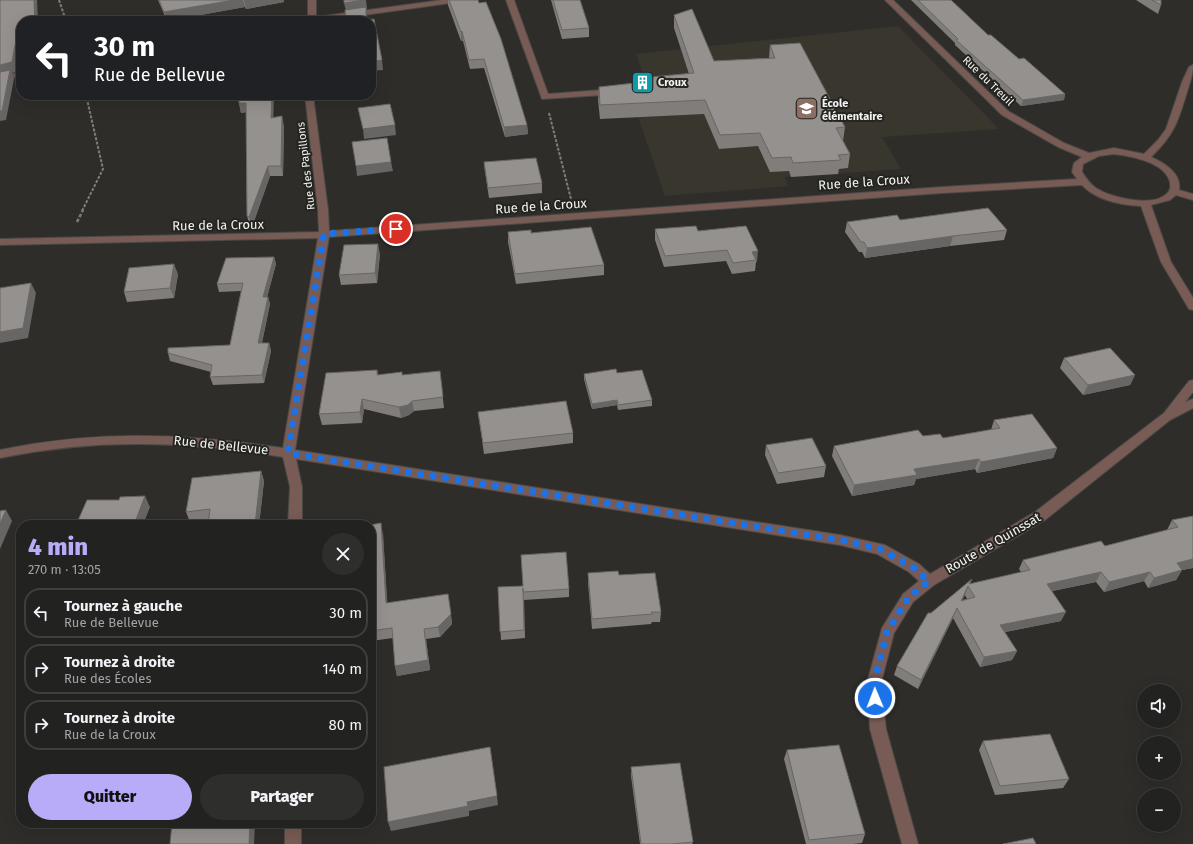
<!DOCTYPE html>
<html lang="fr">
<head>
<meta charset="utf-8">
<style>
	body { margin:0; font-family:"Fira Sans",sans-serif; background:#2e2f2d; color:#f1f3f6; height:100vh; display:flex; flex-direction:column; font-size:15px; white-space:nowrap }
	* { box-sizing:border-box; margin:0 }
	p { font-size:13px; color:#a2a4a5 }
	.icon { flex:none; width:22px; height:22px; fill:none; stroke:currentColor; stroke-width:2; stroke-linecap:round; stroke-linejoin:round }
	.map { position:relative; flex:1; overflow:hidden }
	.panel { position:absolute; left:16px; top:520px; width:360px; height:308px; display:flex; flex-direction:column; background:#222220; border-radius:16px; box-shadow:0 4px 16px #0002,0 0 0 1px #3f3f3e }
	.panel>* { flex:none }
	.top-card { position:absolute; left:16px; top:16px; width:360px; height:84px; border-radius:16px; box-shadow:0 4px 16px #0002,0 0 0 1px #3f3f3e; background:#202124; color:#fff; overflow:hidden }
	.controls { position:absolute; left:1137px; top:684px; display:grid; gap:8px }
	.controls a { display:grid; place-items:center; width:44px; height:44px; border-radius:50%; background:#222220; box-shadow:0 4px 16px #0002,0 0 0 1px #3f3f3e; font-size:20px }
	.pin { position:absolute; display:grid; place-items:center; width:34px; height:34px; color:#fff; margin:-17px; border:2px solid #fff; border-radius:50%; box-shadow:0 1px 4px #0007 }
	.me { position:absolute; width:44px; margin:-22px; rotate:359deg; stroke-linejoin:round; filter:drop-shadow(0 0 3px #0008) }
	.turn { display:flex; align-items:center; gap:14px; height:84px; padding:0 12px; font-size:18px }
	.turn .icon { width:52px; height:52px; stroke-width:2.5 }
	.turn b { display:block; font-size:28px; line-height:34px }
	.round { display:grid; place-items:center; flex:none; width:42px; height:42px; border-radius:21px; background:#2e2f2d }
	.summary { display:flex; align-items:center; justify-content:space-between; height:68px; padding:0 12px }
	h1 { font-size:24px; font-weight:800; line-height:30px; color:#b8abf7 }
	.action { display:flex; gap:8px; margin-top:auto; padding:8px 12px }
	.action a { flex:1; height:46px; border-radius:24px; background:#b8abf7; color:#111; font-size:16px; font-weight:800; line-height:46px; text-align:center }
	.action a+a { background:#2e2f2d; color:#f1f3f6 }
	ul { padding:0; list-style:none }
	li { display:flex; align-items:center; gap:12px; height:50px; margin:0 8px 6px; padding:0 4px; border:2px solid #3f3f3e; border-radius:16px }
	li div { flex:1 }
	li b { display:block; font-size:15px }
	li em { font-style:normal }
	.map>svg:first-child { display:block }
	.built { fill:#38362d }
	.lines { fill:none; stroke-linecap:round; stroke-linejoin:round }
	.minor-casing { stroke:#4a4946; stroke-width:2 }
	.path-far1 { stroke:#7e7d7a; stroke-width:2; stroke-dasharray:3 1.5; stroke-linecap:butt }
	.path { stroke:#7e7d7a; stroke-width:2.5; stroke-dasharray:3.5 2; stroke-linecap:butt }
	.minor { fill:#775b54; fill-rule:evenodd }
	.wall { fill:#807d7b; fill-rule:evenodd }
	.shaded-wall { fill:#686664 }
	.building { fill:#95918f; stroke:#686664; fill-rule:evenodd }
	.route { stroke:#1a73e8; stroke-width:7; stroke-dasharray:0 12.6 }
	.labels { text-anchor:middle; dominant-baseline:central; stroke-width:4; stroke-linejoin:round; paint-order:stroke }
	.far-street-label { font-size:11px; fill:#f4f3f1; stroke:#242421 }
	.far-poi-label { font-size:11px; font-weight:bold; fill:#f4f3f1; stroke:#242421; text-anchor:start }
	.street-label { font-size:13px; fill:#f4f3f1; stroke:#242421 }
</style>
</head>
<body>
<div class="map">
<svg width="1193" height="844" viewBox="0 0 1193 844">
	<rect width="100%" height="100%" fill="#2e2d2a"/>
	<polygon class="built" points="898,26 999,129 882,137 901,169 817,175 814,169 806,170 809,175 785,177 788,186 665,196 636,111 646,83 636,54"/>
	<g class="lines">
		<defs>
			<g id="minor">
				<polygon points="308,0 316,0 316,17 442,0 462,0 458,2 321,21 300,21 308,18"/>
				<polygon points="506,0 514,0 548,94 615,89 618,90 619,92 618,94 542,99"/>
				<path d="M885 0H893L1008 111 1064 143 1089 153 1114 148 1144 154 1158 140 1166 129 1182 82 1189 67 1193 65C1193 75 1190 82 1187 92 1178 122 1174 135 1151 157 1164 163 1182 173 1179 190L1193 194V200L1176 195 1170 200 1151 205 1171 262 1193 298V310L1189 309 1161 262 1141 206C1121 205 1096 200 1082 185L942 193 329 237 295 450 840 535 885 545 919 564 930 574 1035 512 1164 413 1189 381 1193 380V392L1185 402 1193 399V408L1170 420 1045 520 934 585 913 602 894 633 881 683 886 729 918 844H902L870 729 867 683 882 628 903 594 919 581 909 572 877 554 840 545 296 459 302 487V525H288L290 487 283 457C184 441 98 438 0 458V450C98 430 184 433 283 448L318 238 0 245V239L319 232 318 210 305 95H313L328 210 329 231 942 187 1077 179 1072 172 1074 163 1082 157 1058 147 1002 115ZM1114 154C1130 156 1165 162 1170 182 1170 184 1171 188 1169 191 1157 209 1111 198 1096 188 1090 184 1086 178 1082 172L1083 164 1099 156Z"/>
				<polygon points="21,72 21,76 0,80 0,76"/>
				<rect x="285" y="823" width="16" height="21"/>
			</g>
		</defs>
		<use href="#minor" class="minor-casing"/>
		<g class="path-far1">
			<polyline points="59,0 66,21"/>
			<polyline points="549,113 571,199"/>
			<polyline points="82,211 103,169 86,95"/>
		</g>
		<polyline class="path" points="77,222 83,210"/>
		<use href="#minor" class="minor"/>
	</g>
	<g class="wall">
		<polygon points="158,0 284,0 284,2 246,9 245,7 167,21"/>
		<polygon points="448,0 478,0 527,125 528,134 505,137 484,68 470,69 463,41 461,41 448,5"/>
		<polygon points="551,0 580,0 589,28 589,37 562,39"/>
		<polygon points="911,0 951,0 988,35 1065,94 1064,100 1021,106 955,45 955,43"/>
		<polygon points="1136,0 1161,0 1161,5 1158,14"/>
		<polygon points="674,15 714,61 769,58 770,45 845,127 843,141 850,154 848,168 839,169 838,174 791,177 789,171 770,172 758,146 719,149 704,114 600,119 598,100 599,87 644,82 689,74 674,28"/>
		<polygon points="239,103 274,117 284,126 283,176 270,176 252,227 250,226 247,216 246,112 241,113"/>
		<polygon points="484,162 542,183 542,193 489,198 485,172"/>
		<polygon points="900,220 1007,230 1004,240 950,246 865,258 862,252 859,252 845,232 847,222"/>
		<polygon points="746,226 757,262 756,262 755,271 732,274 726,261 664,267 655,240 655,229 698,231"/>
		<polygon points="508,232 531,233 604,265 604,275 516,284 508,242"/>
		<polygon points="380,254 377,283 341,285 339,275"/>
		<polygon points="274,257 276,264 267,297 268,297 270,304 262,343 269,343 271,351 264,383 213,385 210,377 211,372 170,361 168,353 230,345 241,291 219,292 217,284"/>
		<polygon points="178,274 174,298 127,302 124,292"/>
		<polygon points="1064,358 1135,375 1130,385 1083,395 1060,368"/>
		<polygon points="377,370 378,375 402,372 402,375 441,381 444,408 414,411 409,415 401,418 364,409 362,423 322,425 319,414"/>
		<polygon points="617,373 652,400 652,406 618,410 617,405 592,409 584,379 584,374"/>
		<polygon points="478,412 573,433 573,443 484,454"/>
		<polygon points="994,420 1057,448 1053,458 977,473 975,469 916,479 914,485 852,496 832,456 834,446 923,436 943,438 991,430"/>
		<polygon points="766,445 826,466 824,477 777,484 765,455"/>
		<polygon points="261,471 264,481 259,525 208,525 209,520 190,522 186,512"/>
		<path d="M1193 516V568L1182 570 1176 580 1148 588 1144 581 1104 592 1096 582 1052 591 1061 621 1005 632 1017 651 1012 660 980 667 953 618 918 689 894 675 897 666 931 613 972 579 970 584 1021 572 1019 569 1023 560 1105 546 1167 530 1172 520ZM965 595 967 599 962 600Z"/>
		<polygon points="371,525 383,534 387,603 448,594 452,624 440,637 426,639 430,670 397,676 395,666 393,638 371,641"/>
		<polygon points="588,573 619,575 661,612 660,622 652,622 651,624 592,629 588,583"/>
		<polygon points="498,587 569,589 569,597 524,600 524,598 525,638 501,640"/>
		<polygon points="983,741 1069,779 1063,788 995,795 979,750"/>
		<polygon points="787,750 865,834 862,843 853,844 806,844 784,759"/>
		<polygon points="631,767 693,842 692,844 640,844 631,776"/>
	</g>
	<g class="shaded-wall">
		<polygon points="34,0 37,0 38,21 35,21"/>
		<polygon points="234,0 243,0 245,7 167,21 164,12"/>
		<polygon points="244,0 284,0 284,2 246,9"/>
		<polygon points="364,0 366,0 367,9 366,9 367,21 346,11 344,3"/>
		<polygon points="462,31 463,41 461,41 461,32"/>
		<polygon points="21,44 21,54 19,54 15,72 12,73 14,79 6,120 0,121 0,65 15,45"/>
		<polygon points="382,60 383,70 371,71 371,62"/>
		<polygon points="1065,94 1064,100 1021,106 1023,100"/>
		<polygon points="272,95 274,95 273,127 271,118"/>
		<polygon points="239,103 246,103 248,112 241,113"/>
		<polygon points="282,116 284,126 283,176 281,166"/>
		<polygon points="395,125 396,135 364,139 363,129"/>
		<polygon points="527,125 528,134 505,137 504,127"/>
		<polygon points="391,162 393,171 357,176 356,166"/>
		<polygon points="268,166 270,176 252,227 249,217"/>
		<polygon points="953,236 950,246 865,258 867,248"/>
		<polygon points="378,244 380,254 377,283 375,273"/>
		<polygon points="758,251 757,262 756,262 756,260 752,252"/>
		<polygon points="274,257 276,264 265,305 263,297"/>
		<polygon points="174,264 178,274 174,298 170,288"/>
		<polygon points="31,283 36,293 28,338 0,343 0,332"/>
		<polygon points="268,297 270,304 260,351 258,343"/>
		<polygon points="269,343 271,351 264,383 262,375"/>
		<polygon points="1135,375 1130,385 1083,395 1088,385"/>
		<polygon points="362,399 364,409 362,423 360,412"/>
		<polygon points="617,400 617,405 592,409 592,404"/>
		<polygon points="412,401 414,411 409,415 401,418 399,407"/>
		<polygon points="1057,448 1053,458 977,473 981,462"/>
		<polygon points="979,459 975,469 916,479 914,485 852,496 854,485 914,469"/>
		<polygon points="261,471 264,481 259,525 255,525"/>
		<polygon points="145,496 150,507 143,525 134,525"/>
		<polygon points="6,510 12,521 0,549 0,524"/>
		<polygon points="381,523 383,534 388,613 386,603"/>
		<polygon points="1193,559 1193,568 1171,572 1177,563"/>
		<polygon points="1182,570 1176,580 1148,588 1154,578"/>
		<polygon points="1101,572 1096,582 1043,593 1047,584"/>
		<polygon points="1150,572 1144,581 1104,592 1109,582"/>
		<polygon points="968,586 965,595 957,610 961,601"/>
		<polygon points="957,608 953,618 918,689 921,680"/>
		<polygon points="1066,612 1061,621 996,634 1000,625"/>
		<polygon points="451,614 452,624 440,637 438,627"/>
		<polygon points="424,629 426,639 430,670 397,676 395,666"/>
		<polygon points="1017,651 1012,660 980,667 984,657"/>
		<polygon points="497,796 498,805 469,811 469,816 391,831 388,822 467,802"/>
		<polygon points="250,823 255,823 254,844 249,844"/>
	</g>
	<g class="building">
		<polygon points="0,0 34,0 35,21 21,21 21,44 15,45 12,62 0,65"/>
		<polygon points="159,0 234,0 164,12"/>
		<polygon points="344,0 364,0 344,3"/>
		<polygon points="449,0 478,0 479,3 486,2 501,39 527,125 504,127 484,59 469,60 462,31 461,32"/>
		<polygon points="553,0 580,0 589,28 562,30"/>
		<polygon points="918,0 951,0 988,35 991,35 1019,59 1024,58 1065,94 1023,100 956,40 958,39"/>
		<polygon points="1152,0 1161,0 1161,5"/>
		<polygon points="366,7 366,20 374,19 382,60 371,62 371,21 346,21 345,10"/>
		<polygon points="692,9 714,61 775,58 770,45 800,43 845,127 836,128 850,154 838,155 841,160 793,163 791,157 772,158 760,133 720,135 705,100 600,105 599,87 644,82 651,77 694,73 674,15"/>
		<polygon points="10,70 2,111 0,111 0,72"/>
		<polygon points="239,95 272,95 271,118 282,116 281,166 268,166 249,217 247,216 246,103 239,103"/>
		<polygon points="390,104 395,125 363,129 358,108"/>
		<polygon points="387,138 391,162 356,166 352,142"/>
		<polygon points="536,158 542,183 488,188 484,162"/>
		<polygon points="988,208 1007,230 953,236 867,248 864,242 861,242 847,222 897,215 900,220"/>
		<polygon points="696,226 698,231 746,226 758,251 752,252 756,260 733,263 727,250 665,256 655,229"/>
		<polygon points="591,227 604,265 515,274 508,232 531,230 531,233"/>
		<polygon points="378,244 375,273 339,275 344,245"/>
		<polygon points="274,257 263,297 268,297 258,343 269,343 262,375 210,377 212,365 168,353 168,348 230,345 243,283 217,284 226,258"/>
		<polygon points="174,264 170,288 124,292 129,268"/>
		<polygon points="31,283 23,328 0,332 0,288"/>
		<polygon points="1110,348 1135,375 1088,385 1064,358"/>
		<polygon points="616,369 617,373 642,370 652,400 618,405 617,400 592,404 584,374"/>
		<polygon points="377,370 377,375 402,372 402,375 440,371 443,397 412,401 408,405 399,407 362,399 360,412 319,414 326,373"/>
		<polygon points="566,401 573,433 483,443 478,412"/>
		<polygon points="1032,414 1057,448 981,462 979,459 914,469 917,475 854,485 834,446 918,430 923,436 940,434 943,438 1000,428 994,420"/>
		<polygon points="812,438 826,466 778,473 766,445"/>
		<polygon points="261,471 255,525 208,525 210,509 186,512 192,478"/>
		<polygon points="145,496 134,525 76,525 87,500 119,500 120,497"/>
		<polygon points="6,510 0,524 0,511"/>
		<path d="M1193 516V559L1177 563 1182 570 1154 578 1150 572 1109 582 1101 572 1047 584 1066 612 1000 625 1017 651 984 657 957 608 921 680 897 666 928 613H931L972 579 969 584 1030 570 1023 560 1101 541 1105 546 1178 527 1172 520ZM968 586 975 597 961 601Z"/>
		<polygon points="381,523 386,603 448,594 451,614 438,627 424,629 428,660 395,666 392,628 371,631 371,525 370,525"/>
		<polygon points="566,552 569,589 523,592 523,588 524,630 500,632 498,587 523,586 521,555"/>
		<polygon points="618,571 619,575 655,573 661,612 651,612 652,614 592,619 588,573"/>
		<polygon points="1050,734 1069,779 1000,786 983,741"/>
		<polygon points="839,745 865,834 809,840 787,750"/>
		<polygon points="490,747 497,796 467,802 468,806 388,822 384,767"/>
		<polygon points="680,763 693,842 671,844 641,844 631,767"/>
		<polygon points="172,823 250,823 249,844 170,844"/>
		<polygon points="1033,838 1036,844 1003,844"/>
	</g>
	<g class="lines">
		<polyline class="route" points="396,229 324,234 288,453 840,540 880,549 914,568 929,581 908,598 887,632 874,683 875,698"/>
	</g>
	<defs>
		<symbol id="building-square" viewBox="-11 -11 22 22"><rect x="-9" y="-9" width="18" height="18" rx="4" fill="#0f9aa8" stroke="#242421"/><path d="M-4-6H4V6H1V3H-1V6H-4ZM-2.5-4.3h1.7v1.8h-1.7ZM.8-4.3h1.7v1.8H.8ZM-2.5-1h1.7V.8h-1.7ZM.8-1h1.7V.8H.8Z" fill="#fff"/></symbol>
		<symbol id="school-square" viewBox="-11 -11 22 22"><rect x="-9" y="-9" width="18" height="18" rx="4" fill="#8d6e63" stroke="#242421"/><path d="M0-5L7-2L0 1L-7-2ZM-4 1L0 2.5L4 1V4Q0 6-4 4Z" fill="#fff"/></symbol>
	</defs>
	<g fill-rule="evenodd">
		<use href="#building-square" x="630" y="70" width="25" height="25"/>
		<use href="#school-square" x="794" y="96" width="25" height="25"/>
	</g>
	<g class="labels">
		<g class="far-street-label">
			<text transform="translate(988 81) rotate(44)">Rue du Treuil</text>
			<text transform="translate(306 166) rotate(-97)">Rue des Papillons</text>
		</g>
		<g class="far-poi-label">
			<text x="658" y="82">Croux</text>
			<text x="822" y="103">École<tspan x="822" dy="13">élémentaire</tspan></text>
		</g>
		<g class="street-label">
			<text transform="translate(864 182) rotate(-4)">Rue de la Croux</text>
			<text transform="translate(541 206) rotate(-4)">Rue de la Croux</text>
			<text transform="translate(218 225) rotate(-1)">Rue de la Croux</text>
			<text transform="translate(221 445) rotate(6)">Rue de Bellevue</text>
			<text transform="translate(993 543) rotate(-30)">Route de Quinssat</text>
		</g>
	</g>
</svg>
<div class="controls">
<a><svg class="icon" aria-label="sound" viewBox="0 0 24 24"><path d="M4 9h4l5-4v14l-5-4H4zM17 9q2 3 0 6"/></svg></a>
<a>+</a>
<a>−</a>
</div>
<div class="pin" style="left:396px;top:229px;background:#d93025"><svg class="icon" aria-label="arrive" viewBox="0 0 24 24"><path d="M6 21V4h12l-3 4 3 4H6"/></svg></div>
<svg class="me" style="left:875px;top:698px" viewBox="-20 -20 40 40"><circle r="17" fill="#1a73e8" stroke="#fff" stroke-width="3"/><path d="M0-11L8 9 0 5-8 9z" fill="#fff"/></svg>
<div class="top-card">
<div class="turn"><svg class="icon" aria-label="left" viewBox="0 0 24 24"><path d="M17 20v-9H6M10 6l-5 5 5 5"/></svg><div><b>30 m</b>Rue de Bellevue</div></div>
</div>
<section class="panel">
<div class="summary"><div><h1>4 min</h1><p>270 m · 13:05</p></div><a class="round"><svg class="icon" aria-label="close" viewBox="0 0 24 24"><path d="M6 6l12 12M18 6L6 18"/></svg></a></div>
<ul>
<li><svg class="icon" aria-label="left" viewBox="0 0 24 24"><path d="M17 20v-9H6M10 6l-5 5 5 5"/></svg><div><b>Tournez à gauche</b><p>Rue de Bellevue</p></div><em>30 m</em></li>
<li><svg class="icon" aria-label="right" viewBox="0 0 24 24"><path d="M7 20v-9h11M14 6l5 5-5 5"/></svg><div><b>Tournez à droite</b><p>Rue des Écoles</p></div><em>140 m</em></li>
<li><svg class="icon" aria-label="right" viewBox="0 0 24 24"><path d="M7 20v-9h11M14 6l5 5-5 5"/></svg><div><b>Tournez à droite</b><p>Rue de la Croux</p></div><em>80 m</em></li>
</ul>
<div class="action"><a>Quitter</a><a>Partager</a></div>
</section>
</div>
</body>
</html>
